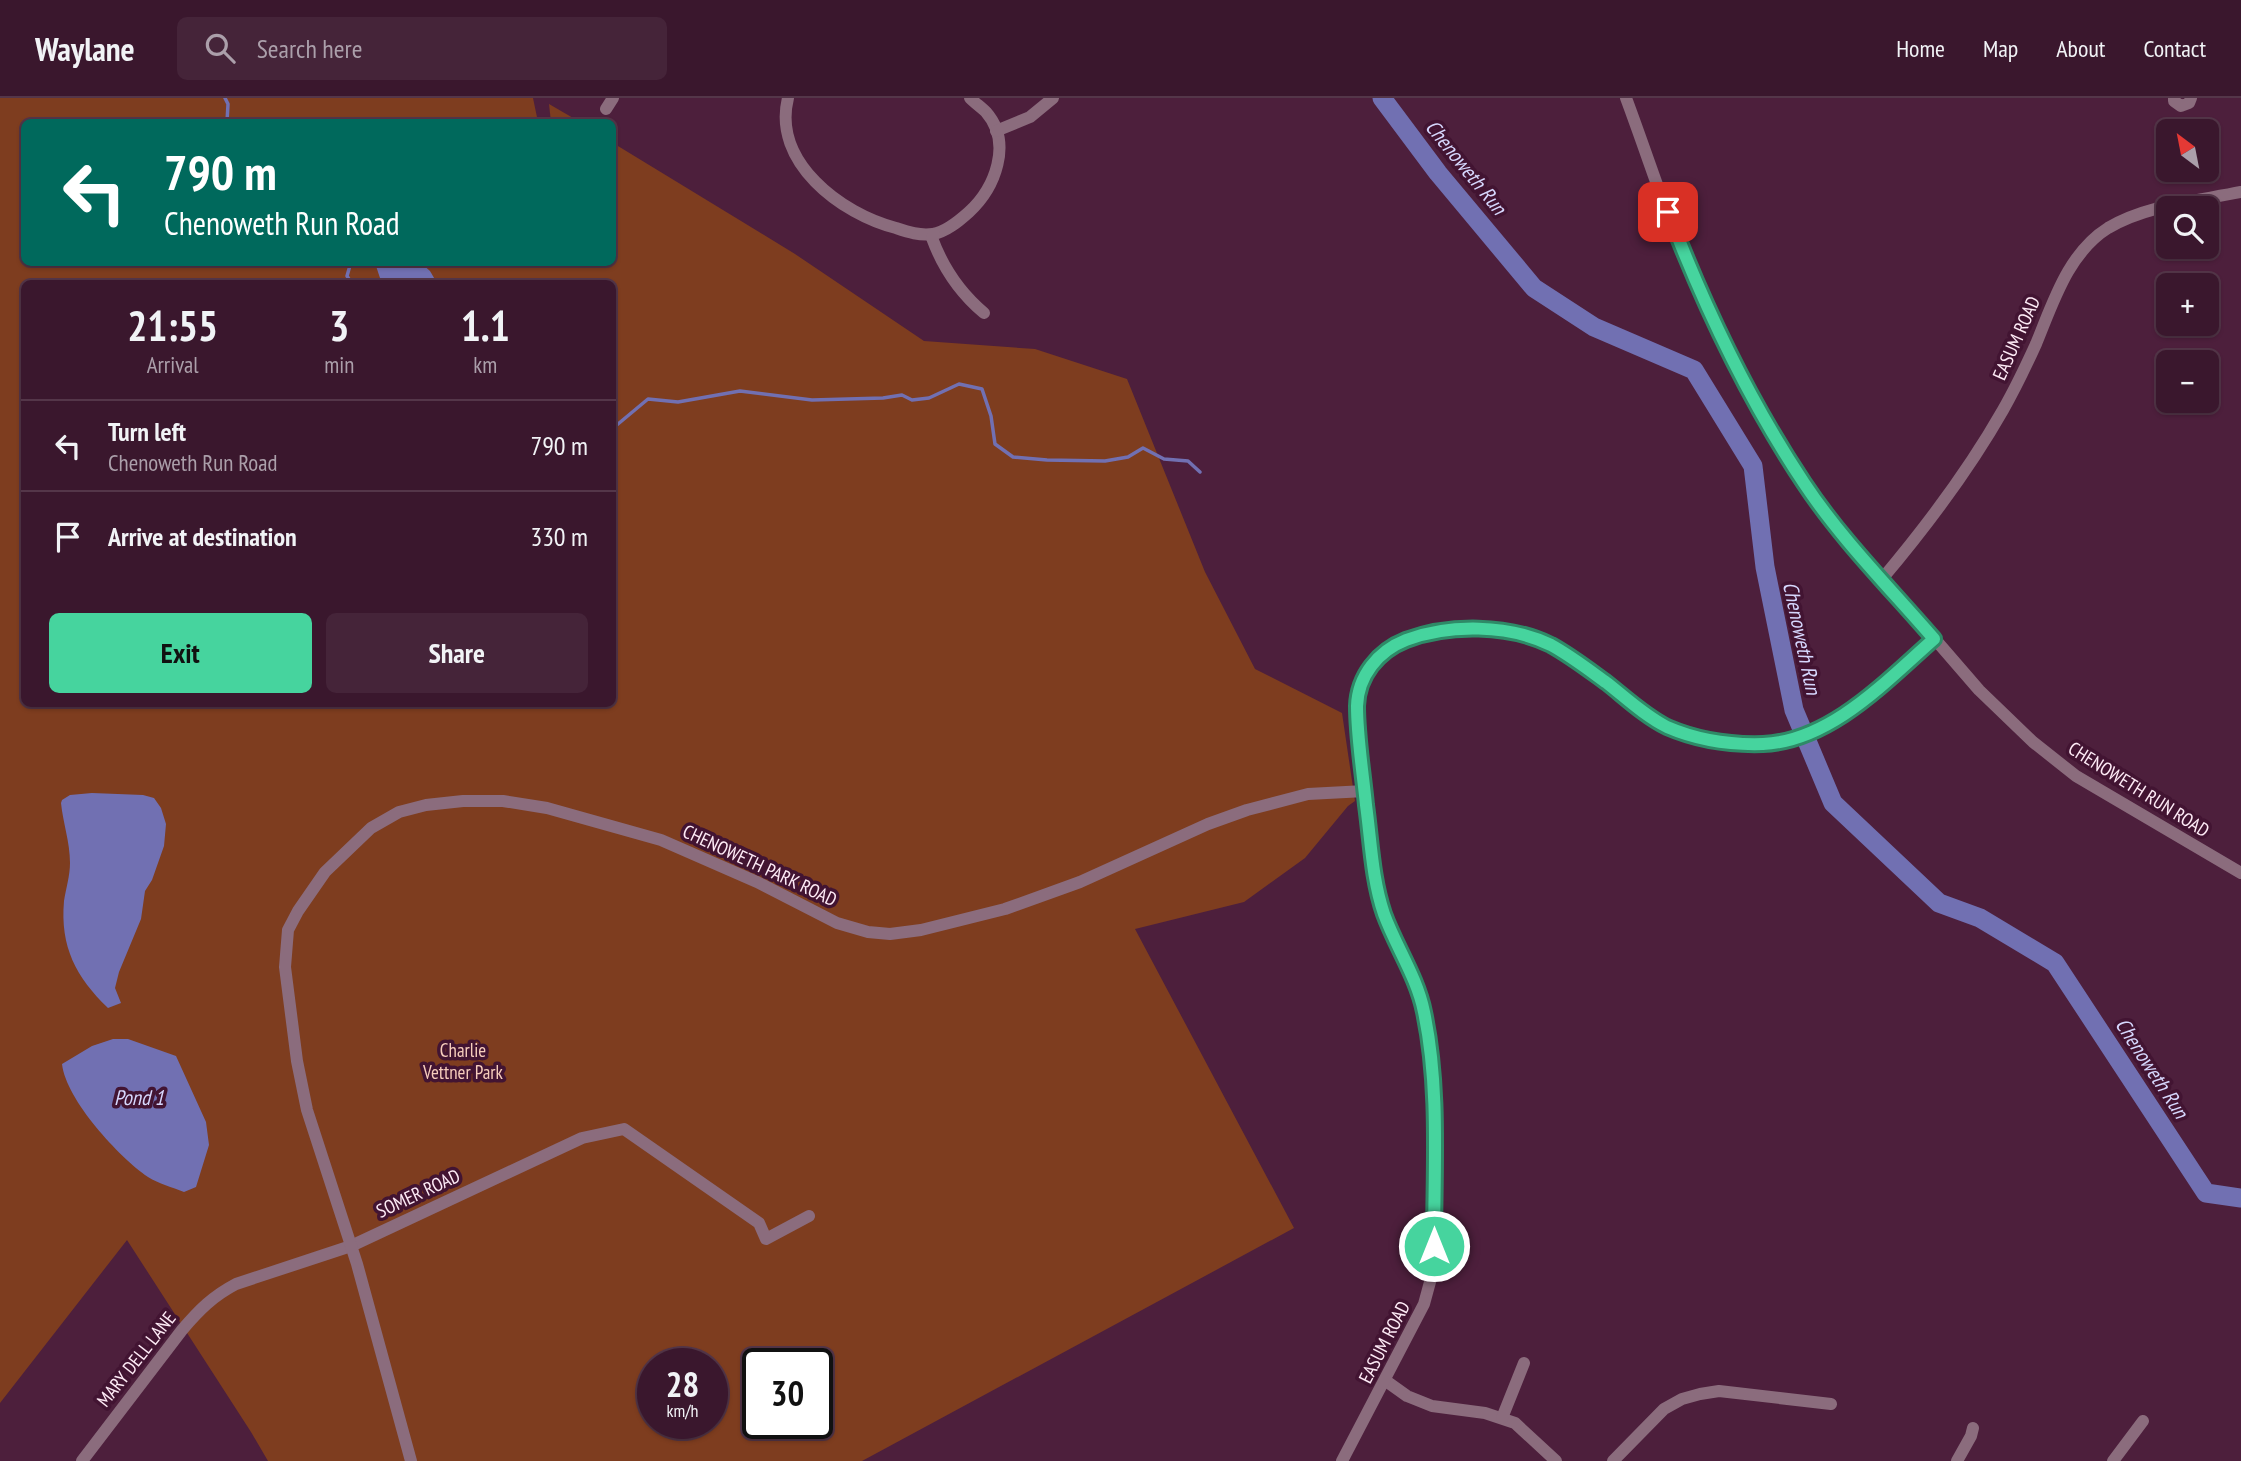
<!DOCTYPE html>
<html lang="en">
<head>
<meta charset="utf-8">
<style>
	body { margin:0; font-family:"PT Sans Narrow",sans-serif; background:#452439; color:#f1f3f6; height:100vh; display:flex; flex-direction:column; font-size:26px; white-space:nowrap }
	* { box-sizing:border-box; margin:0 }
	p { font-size:23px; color:#ab9faa }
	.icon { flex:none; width:38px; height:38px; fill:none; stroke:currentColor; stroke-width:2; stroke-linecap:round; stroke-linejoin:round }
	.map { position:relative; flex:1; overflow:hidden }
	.drawer { position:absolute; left:21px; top:182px; width:595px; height:427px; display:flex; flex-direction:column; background:#3a172d; border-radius:10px; box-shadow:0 2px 5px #0004,0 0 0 2px #543649 }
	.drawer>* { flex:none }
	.banner { position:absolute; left:21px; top:21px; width:595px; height:147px; border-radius:10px; box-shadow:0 2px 5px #0004,0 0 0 2px #543649; background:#00695c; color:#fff; overflow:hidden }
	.needle { width:46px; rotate:328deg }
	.buttons { position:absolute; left:2156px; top:21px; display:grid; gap:14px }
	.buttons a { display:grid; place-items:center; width:63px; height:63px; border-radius:10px; background:#3a172d; box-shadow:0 2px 5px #0004,0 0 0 2px #543649; font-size:35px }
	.speed { position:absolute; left:637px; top:1250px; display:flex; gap:14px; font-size:35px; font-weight:700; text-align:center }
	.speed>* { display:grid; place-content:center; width:91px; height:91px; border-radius:50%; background:#3a172d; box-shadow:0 2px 5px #0004,0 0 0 2px #543649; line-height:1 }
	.speed small { font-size:18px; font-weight:400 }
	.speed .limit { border:4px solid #111; border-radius:10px; background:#fff; color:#111 }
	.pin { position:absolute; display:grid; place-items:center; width:60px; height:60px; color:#fff; margin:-30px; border-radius:14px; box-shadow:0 4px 10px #0006 }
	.me { position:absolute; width:77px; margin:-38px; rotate:0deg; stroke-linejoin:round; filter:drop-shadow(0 0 5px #0008) }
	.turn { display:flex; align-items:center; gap:24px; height:147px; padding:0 28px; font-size:32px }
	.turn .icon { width:91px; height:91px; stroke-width:2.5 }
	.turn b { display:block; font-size:49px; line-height:60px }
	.eta { display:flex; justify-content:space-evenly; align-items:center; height:119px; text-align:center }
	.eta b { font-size:42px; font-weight:800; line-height:49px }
	.action { display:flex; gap:14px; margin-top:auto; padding:14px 28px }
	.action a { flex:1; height:80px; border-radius:10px; background:#46d49e; color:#111; font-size:28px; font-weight:800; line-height:80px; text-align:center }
	.action a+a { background:#452439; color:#f1f3f6 }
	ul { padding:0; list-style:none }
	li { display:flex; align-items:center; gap:21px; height:91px; padding:0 28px; border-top:2px solid #543649 }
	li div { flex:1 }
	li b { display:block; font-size:26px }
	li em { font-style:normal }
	header { display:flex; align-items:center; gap:42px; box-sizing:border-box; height:98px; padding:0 35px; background:#3a172d; border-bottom:2px solid #543649 }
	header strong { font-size:33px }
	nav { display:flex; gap:38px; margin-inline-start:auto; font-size:24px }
	.search { width:490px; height:63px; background:#452439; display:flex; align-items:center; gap:18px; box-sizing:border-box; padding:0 24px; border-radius:10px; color:#ab9faa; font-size:26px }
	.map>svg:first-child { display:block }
	.green { fill:#7e3d1f; fill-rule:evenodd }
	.water { fill:#7170b2 }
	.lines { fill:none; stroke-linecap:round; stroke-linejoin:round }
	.stream { stroke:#7170b2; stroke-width:3.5 }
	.river { stroke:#7170b2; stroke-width:19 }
	.street { stroke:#8b6c7d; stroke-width:12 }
	.route-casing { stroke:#2e8a67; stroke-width:18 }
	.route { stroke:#46d49e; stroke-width:12 }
	.labels { text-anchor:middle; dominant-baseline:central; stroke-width:7; stroke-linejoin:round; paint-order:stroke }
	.street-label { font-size:19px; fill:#feebf6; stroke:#421432 }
	.park-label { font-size:19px; fill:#f6cdbc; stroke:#421432 }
	.water-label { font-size:21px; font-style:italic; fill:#d6d7fd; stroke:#421432 }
</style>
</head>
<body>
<header>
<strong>Waylane</strong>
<div class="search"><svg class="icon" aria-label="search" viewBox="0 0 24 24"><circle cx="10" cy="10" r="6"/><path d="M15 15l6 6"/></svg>Search here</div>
<nav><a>Home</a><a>Map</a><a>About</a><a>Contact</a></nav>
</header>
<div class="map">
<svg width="2241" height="1363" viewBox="0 0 2241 1363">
	<rect width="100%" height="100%" fill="#4d1f3c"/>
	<g class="green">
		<path d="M0 0H533L538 24H24V164H612L613 45 795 156 924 243 1035 251 1127 281 1205 474 1255 571 1342 615 1355 703 1348 708 1305 760 1244 804 1135 831 1294 1130 862 1363H268L251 1334 127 1142 0 1305ZM24 186H612V606H24ZM653 1265H712V1325H653ZM758 1265H817V1325H758Z"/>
		<polygon points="549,6 580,24 551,24"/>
	</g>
	<g class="water">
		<polygon points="375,165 421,165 430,173 437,185 387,185 380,180"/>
		<path d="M92 695 143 697 154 700 161 710 166 726 164 748 152 782 145 793 141 821 119 874 115 890 121 905 108 910C76 879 60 849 64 803 66 790 70 778 70 765 70 744 63 725 61 705L62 702 70 697Z"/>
		<path d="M113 941H128L176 958 206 1024 209 1047 196 1089 184 1094C172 1089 159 1086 148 1079 119 1059 66 1002 62 966L92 948Z"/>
	</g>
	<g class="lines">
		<g class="stream">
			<polyline points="225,0 228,6 227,24"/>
			<polyline points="351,164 347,178 352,186"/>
			<polyline points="382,186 382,185"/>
			<polyline points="612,331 648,301 678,304 740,293 812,302 883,300 902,297 912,302 929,300 959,286 982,291 991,318 995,346 1013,359 1047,362 1105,363 1128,359 1143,350 1164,361 1188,363 1200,374"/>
		</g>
		<polyline class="river" points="1382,0 1438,75 1534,190 1594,229 1694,272 1753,368 1765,469 1794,612 1833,705 1939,805 1980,820 2055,865 2206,1095 2241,1100"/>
		<g class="street">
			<path d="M788 0C772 64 841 116 896 130 908 134 920 138 933 136 946 134 959 123 969 114 995 90 1013 45 986 14 981 9 975 5 970 0"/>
			<path d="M1626 0C1648 59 1667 119 1691 176 1726 257 1773 342 1825 414L1979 592 2033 644 2076 678 2241 775"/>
			<polyline points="2174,0 2174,3 2181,8 2189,5 2191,0"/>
			<polyline points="606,11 613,0"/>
			<polyline points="996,33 1030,19 1053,0"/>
			<path d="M934 136 932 140C943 170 959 194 984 215"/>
			<path d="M1882 481C1925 430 1970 370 2003 312 2015 291 2026 268 2036 246 2053 205 2068 155 2108 130 2147 107 2197 103 2241 94"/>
			<polyline points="1386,1283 1407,1298 1432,1308 1485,1315 1515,1325 1556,1363"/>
			<polyline points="1502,1320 1524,1265"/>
			<path d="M82 1363 182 1232C199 1212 213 1198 236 1186L351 1148 582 1040 624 1031 759 1125 766 1141 809 1118"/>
			<polyline points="411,1363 357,1166 307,1012 297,963 285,869 288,832 298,813 325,774 371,730 399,714 426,707 463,703 503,703 547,710 661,742 757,784 837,825 868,834 890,836 921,832 1005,811 1080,784 1208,726 1247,712 1308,696 1365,693"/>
			<polyline points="1342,1363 1424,1206 1433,1173 1435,1148 1434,1012 1427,933 1421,901 1384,816 1376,787 1365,693 1357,609 1363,583 1372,566 1392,549 1420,538 1474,531 1511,534 1538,541 1571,559 1663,627 1683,635 1707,642 1733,645 1763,646 1794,641 1827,627 1849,613 1934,541"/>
			<polyline points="1613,1363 1664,1311 1682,1301 1700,1296 1719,1293 1831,1306"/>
			<polyline points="1957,1363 1971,1338 1973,1330"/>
			<polyline points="2113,1363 2143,1323"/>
		</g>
	</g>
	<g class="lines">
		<defs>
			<path id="route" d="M1434 1148C1434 1071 1440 990 1424 914 1417 879 1396 849 1384 816 1372 781 1371 743 1366 707 1363 675 1357 640 1357 608 1358 578 1378 553 1406 542 1449 526 1508 526 1551 547 1571 558 1589 572 1607 585 1626 600 1645 618 1667 629 1697 642 1731 647 1763 646 1831 643 1886 583 1934 541 1890 490 1841 441 1804 385 1748 301 1704 208 1668 114"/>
		</defs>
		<use href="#route" class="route-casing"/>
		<use href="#route" class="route"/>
	</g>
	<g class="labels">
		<g class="street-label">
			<text transform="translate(2016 240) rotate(-66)">EASUM ROAD</text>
			<text transform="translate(2139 691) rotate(32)">CHENOWETH RUN ROAD</text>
			<text transform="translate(760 767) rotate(25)">CHENOWETH PARK ROAD</text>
			<text transform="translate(418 1095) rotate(-25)">SOMER ROAD</text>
			<text transform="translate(1384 1244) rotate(-63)">EASUM ROAD</text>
			<text transform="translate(136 1261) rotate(-52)">MARY DELL LANE</text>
		</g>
		<g class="park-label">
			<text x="463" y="952">Charlie<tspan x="463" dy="22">Vettner Park</tspan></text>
		</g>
		<g class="water-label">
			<text transform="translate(1466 69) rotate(51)">Chenoweth Run</text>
			<text transform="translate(1802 540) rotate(78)">Chenoweth Run</text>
			<text transform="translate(2152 970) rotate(57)">Chenoweth Run</text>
			<text x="139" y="999">Pond 1</text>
		</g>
	</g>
</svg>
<div class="buttons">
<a><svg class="needle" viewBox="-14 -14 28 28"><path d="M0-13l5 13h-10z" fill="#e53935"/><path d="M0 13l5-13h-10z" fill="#ab9faa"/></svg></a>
<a><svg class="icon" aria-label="search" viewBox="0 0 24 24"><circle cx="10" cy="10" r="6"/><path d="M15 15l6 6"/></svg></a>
<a>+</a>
<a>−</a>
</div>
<div class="speed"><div>28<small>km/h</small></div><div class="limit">30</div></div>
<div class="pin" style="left:1668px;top:114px;background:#d93025"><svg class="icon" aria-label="arrive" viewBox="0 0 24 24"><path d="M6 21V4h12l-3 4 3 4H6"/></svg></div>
<svg class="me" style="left:1434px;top:1148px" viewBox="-20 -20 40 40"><circle r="17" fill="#46d49e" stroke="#fff" stroke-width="3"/><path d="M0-11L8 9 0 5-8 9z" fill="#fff"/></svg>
<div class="banner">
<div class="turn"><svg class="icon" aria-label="left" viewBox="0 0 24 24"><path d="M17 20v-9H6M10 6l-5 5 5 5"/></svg><div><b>790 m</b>Chenoweth Run Road</div></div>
</div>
<section class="drawer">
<div class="eta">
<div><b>21:55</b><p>Arrival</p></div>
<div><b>3</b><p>min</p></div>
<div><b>1.1</b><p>km</p></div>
</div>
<ul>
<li><svg class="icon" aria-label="left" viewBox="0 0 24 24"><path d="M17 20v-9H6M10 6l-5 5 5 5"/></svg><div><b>Turn left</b><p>Chenoweth Run Road</p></div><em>790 m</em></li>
<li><svg class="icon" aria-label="arrive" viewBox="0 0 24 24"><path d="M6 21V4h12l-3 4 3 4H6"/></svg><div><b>Arrive at destination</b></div><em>330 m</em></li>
</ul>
<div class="action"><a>Exit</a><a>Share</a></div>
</section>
</div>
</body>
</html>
